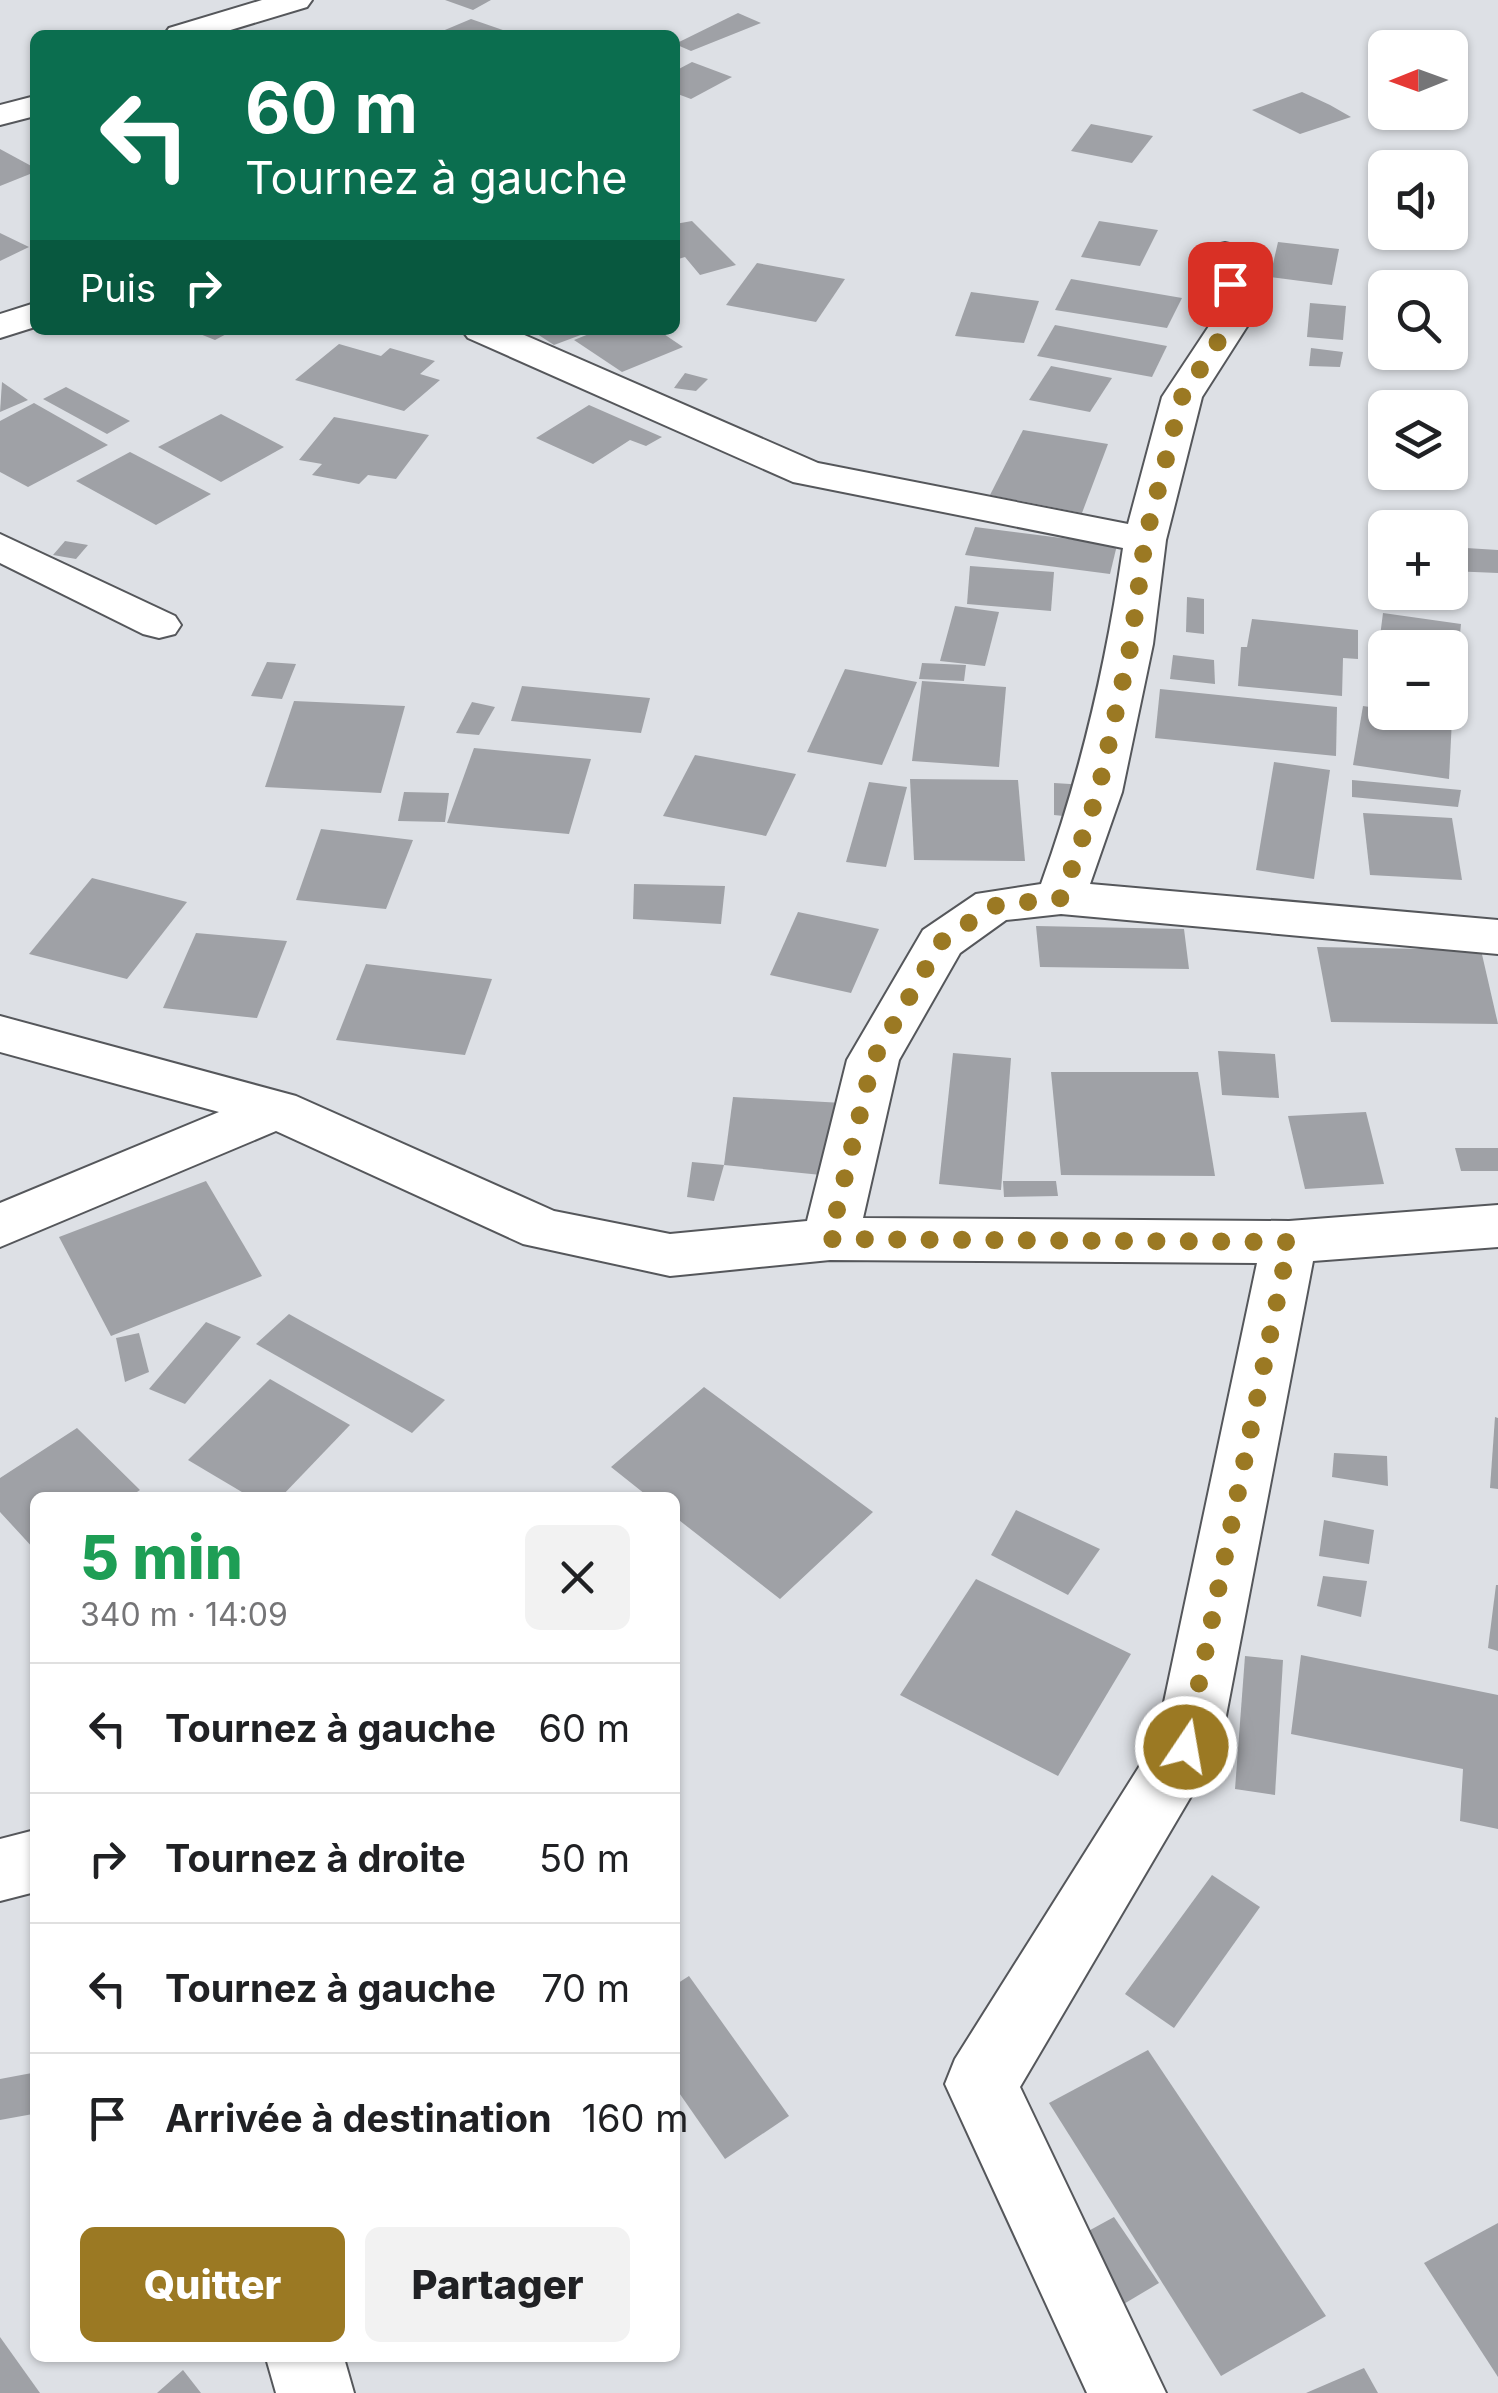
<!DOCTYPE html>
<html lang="fr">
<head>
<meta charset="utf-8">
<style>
	body { margin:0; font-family:Inter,sans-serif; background:#f2f2f2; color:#202124; height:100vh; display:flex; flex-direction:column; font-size:38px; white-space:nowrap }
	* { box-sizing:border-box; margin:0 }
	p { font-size:32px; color:#757577 }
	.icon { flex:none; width:55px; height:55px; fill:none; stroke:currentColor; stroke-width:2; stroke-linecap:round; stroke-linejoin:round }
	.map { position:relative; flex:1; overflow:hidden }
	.side { position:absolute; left:30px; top:1492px; width:650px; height:870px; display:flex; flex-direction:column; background:#fff; border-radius:15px; box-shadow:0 2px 8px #0004 }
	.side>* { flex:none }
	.banner { position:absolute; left:30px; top:30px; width:650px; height:305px; border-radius:15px; box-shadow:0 2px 8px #0004; background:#0b6e4f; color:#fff; overflow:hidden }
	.needle { width:65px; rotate:269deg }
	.buttons { position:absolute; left:1368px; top:30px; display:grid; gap:20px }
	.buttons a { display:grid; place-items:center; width:100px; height:100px; border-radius:15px; background:#fff; box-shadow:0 2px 8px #0004; font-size:50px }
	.pin { position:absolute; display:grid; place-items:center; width:85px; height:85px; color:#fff; margin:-42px; border-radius:20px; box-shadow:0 5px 15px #0006 }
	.me { position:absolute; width:110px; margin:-55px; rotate:12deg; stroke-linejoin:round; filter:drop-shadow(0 0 8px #0008) }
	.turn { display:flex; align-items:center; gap:35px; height:210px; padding:0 50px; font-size:45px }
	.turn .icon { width:130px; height:130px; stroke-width:2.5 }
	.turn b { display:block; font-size:70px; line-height:85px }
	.then { display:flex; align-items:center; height:95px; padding:0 50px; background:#0003; gap:20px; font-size:38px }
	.round { display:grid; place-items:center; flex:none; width:105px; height:105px; border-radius:15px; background:#f2f2f2 }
	.head { display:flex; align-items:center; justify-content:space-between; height:170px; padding:0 50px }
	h1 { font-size:60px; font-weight:800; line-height:75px; color:#1e9e55 }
	.cta { display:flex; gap:20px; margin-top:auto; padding:20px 50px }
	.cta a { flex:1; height:115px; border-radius:15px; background:#9b7923; color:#fff; font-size:40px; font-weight:800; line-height:115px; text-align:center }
	.cta a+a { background:#f2f2f2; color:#202124 }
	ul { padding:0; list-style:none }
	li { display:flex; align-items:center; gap:30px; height:130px; padding:0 50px; border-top:2px solid #e0e0e0 }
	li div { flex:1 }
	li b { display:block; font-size:38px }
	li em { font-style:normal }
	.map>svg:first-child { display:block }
	.building { fill:#9fa1a6 }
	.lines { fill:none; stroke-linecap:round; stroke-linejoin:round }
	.minor-casing { stroke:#55575b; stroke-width:4 }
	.minor { fill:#fff; fill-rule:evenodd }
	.route { stroke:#9b7923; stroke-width:18; stroke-dasharray:0 32.4 }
</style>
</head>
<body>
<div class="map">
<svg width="1498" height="2393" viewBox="0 0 1498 2393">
	<rect width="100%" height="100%" fill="#dde0e5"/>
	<g class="building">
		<polygon points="445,0 491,0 473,10"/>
		<polygon points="738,13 761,23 691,51 675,44"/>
		<polygon points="471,19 514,34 514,35 433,35"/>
		<polygon points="692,62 732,77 691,99 675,93 675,71"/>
		<polygon points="1302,92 1330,105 1351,117 1300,134 1252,110"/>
		<polygon points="1091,124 1153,136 1132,163 1071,151"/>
		<polygon points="0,149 35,168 35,172 0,186"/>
		<polygon points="692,221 736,265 700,275 685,257 675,260 675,224"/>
		<polygon points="1099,221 1158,230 1140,266 1081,257"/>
		<polygon points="0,233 29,247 0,261"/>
		<polygon points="1278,242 1339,249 1332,285 1270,277"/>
		<polygon points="757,263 845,279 816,322 726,305"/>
		<polygon points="1071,279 1182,298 1167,328 1055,310"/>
		<polygon points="971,292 1039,301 1024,343 955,336"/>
		<polygon points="1310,303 1346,306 1343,340 1307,337"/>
		<polygon points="1055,325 1167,346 1152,377 1037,356"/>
		<polygon points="190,330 234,330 215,340"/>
		<polygon points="531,330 594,330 554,345"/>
		<polygon points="599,330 658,330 683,347 622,372 574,340"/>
		<polygon points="339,344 381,356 390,348 435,361 420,374 440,380 404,411 295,380"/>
		<polygon points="1311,348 1343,352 1340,367 1309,366"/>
		<polygon points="1051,366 1112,378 1090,412 1029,400"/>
		<polygon points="685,373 708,379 696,391 674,388"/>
		<polygon points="2,382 28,400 0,412"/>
		<polygon points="66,387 130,421 107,434 43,399"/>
		<polygon points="34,403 108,445 28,487 0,472 0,421"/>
		<polygon points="589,405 662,437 646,446 630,440 593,464 536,438"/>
		<polygon points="221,414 284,447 221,482 158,447"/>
		<polygon points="334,417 429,435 396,479 368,475 359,484 312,475 322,464 299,460"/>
		<polygon points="1023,430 1108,444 1082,513 990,495"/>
		<polygon points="130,452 211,494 156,525 76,481"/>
		<polygon points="975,527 1117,545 1110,574 965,555"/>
		<polygon points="65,541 88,545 76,559 53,555"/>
		<polygon points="1450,547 1498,550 1498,573 1450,571"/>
		<polygon points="1378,549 1385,550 1385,592 1416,592 1415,605 1371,599"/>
		<polygon points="970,566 1054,572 1051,611 967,604"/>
		<polygon points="1187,597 1204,599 1204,634 1186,632"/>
		<polygon points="955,606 999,612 985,666 940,661"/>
		<polygon points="1383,613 1461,624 1454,694 1450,694 1450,648 1385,648 1385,685 1374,683"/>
		<polygon points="1252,619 1358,630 1358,659 1343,658 1342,696 1238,686 1241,647 1247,647"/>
		<polygon points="1173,655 1214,660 1215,684 1170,679"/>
		<polygon points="267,662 296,664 282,699 251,696"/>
		<polygon points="922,663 966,665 964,681 919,679"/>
		<polygon points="845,669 917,682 882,765 807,752"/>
		<polygon points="922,681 1006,687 999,767 912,761"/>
		<polygon points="522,686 650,698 641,733 511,721"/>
		<polygon points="1160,689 1337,707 1336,756 1155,738"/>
		<polygon points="294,701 405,706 381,793 265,787"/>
		<polygon points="472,702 495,707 479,735 456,733"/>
		<polygon points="1363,706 1452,719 1449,779 1353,765"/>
		<polygon points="474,748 591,759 569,834 447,823"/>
		<polygon points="695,755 796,774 766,836 663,816"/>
		<polygon points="1274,762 1330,770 1314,879 1256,870"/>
		<polygon points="910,779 1018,780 1025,861 914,860"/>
		<polygon points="1352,780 1461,790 1458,807 1352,797"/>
		<polygon points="869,782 907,787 886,867 846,862"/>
		<polygon points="1054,783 1086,785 1083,818 1054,815"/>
		<polygon points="404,792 449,793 445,822 398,821"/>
		<polygon points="1363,813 1452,818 1462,880 1370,875"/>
		<polygon points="321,829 413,840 386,909 296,900"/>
		<polygon points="92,878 187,902 127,979 29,954"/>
		<polygon points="634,884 725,886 721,924 633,919"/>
		<polygon points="798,912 879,929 851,993 770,975"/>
		<polygon points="1036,926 1184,929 1189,969 1040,967"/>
		<polygon points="196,933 287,941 257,1018 163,1008"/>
		<polygon points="1317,947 1481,950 1498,1024 1331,1022"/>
		<polygon points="366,964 492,979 465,1055 336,1040"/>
		<polygon points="1218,1051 1275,1054 1279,1098 1222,1095"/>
		<polygon points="953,1053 1011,1058 1001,1190 939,1184"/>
		<polygon points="1051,1072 1198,1072 1215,1176 1061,1175"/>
		<polygon points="733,1097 843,1103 831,1176 724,1165"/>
		<polygon points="1366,1112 1384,1184 1305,1189 1288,1116"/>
		<polygon points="1455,1148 1498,1148 1498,1171 1461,1171"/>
		<polygon points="692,1162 724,1165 714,1201 687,1197"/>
		<polygon points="206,1181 262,1276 111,1336 59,1237"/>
		<polygon points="1003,1181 1056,1181 1058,1196 1004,1197"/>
		<polygon points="289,1314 445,1400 412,1433 256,1344"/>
		<polygon points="206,1322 241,1337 185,1404 149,1389"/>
		<polygon points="139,1333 149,1372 125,1382 116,1338"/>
		<polygon points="270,1379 350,1425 280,1498 252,1498 188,1460"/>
		<polygon points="704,1387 873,1512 780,1599 675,1517 675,1498 650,1498 611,1467"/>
		<polygon points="1495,1417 1498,1418 1498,1489 1490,1488"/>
		<polygon points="77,1428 140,1490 128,1498 35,1498 35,1550 0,1512 0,1478"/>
		<polygon points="1334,1453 1387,1456 1388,1486 1332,1477"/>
		<polygon points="1016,1510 1100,1549 1068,1595 991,1555"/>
		<polygon points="1324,1520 1374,1530 1369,1564 1319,1556"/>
		<polygon points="1323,1576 1367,1581 1361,1617 1317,1606"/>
		<polygon points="976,1579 1131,1654 1058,1776 900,1695"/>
		<polygon points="1496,1585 1498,1585 1498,1651 1488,1648"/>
		<polygon points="1301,1655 1498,1695 1498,1829 1460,1821 1463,1769 1291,1734"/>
		<polygon points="1245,1656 1283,1660 1275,1795 1235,1789"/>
		<polygon points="1212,1875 1260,1907 1174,2028 1125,1994"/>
		<polygon points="689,1976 789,2116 725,2159 675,2087 675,1985"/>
		<polygon points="1148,2050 1326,2316 1221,2376 1049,2103"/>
		<polygon points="32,2073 33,2114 0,2120 0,2079"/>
		<polygon points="1114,2217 1159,2283 1117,2308 1072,2240"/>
		<polygon points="1498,2223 1498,2377 1424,2263"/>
		<polygon points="0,2337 40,2393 0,2393"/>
		<polygon points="1364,2368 1378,2393 1306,2393"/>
		<polygon points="183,2370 201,2393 157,2393"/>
	</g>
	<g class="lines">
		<defs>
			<g id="minor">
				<polygon points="262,0 312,0 307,7 214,35 164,35 169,28"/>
				<polygon points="35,96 35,116 0,125 0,105"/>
				<path d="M1225 243 1238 246 1243 254 1255 314 1202 397 1166 540 1153 644 1122 792 1090 884 1498 920V954L1061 914 1006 920 960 953 899 1060 863 1218 1289 1221 1498 1205V1247L1313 1261 1220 1747 1020 2087 1166 2393H1087L945 2084 955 2059 1156 1740 1257 1263 830 1260 670 1276 523 1244 276 1131 0 1247V1203L219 1112 0 1052V1016L296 1096 554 1211 670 1234 807 1221 847 1060 923 930 976 894 1041 884C1081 773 1106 665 1123 548L793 482 468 338 462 330H513L818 463 1128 524 1162 397 1217 314 1207 254 1212 246Z"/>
				<polygon points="35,303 35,327 0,338 0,314"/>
				<polygon points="0,534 175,616 181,625 175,634 159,638 143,634 0,563"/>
				<polygon points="35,1830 35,1892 0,1901 0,1839"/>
				<polygon points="266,2358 344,2358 354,2393 276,2393"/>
			</g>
		</defs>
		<use href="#minor" class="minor-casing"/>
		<use href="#minor" class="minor"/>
	</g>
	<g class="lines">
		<polyline class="route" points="1186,1747 1289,1242 830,1239 873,1060 941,942 993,906 1062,898 1098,792 1131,644 1145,540 1182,397 1236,314 1230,284"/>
	</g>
</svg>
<div class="buttons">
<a><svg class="needle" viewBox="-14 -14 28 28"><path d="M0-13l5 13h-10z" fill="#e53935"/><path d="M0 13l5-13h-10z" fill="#757577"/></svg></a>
<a><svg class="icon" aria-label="sound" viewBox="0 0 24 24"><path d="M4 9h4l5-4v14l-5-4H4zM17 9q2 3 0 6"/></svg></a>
<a><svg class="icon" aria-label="search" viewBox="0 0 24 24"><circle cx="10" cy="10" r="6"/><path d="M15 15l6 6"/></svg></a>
<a><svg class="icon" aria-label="layers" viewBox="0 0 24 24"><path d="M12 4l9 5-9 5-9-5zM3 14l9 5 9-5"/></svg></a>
<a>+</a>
<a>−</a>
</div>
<div class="pin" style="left:1230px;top:284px;background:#d93025"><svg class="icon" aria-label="arrive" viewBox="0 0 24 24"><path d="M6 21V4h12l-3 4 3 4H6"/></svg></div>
<svg class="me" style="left:1186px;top:1747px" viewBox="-20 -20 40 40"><circle r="17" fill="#9b7923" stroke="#fff" stroke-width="3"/><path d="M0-11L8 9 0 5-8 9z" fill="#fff"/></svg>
<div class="banner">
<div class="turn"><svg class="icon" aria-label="left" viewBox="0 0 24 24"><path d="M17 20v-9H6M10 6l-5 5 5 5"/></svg><div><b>60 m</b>Tournez à gauche</div></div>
<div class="then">Puis<svg class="icon" aria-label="right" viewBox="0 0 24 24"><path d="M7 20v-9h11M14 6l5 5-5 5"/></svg></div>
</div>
<section class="side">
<div class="head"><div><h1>5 min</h1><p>340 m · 14:09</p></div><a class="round"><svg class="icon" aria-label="close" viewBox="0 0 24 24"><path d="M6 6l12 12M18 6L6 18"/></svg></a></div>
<ul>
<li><svg class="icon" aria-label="left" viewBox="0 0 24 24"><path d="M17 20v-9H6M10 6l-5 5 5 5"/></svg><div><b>Tournez à gauche</b></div><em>60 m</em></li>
<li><svg class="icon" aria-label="right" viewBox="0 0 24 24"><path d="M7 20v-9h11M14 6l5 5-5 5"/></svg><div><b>Tournez à droite</b></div><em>50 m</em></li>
<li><svg class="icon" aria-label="left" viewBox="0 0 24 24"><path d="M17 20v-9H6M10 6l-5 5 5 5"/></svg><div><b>Tournez à gauche</b></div><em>70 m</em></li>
<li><svg class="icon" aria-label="arrive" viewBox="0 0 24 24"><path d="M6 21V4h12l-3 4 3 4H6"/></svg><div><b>Arrivée à destination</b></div><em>160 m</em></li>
</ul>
<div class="cta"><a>Quitter</a><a>Partager</a></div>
</section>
</div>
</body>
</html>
